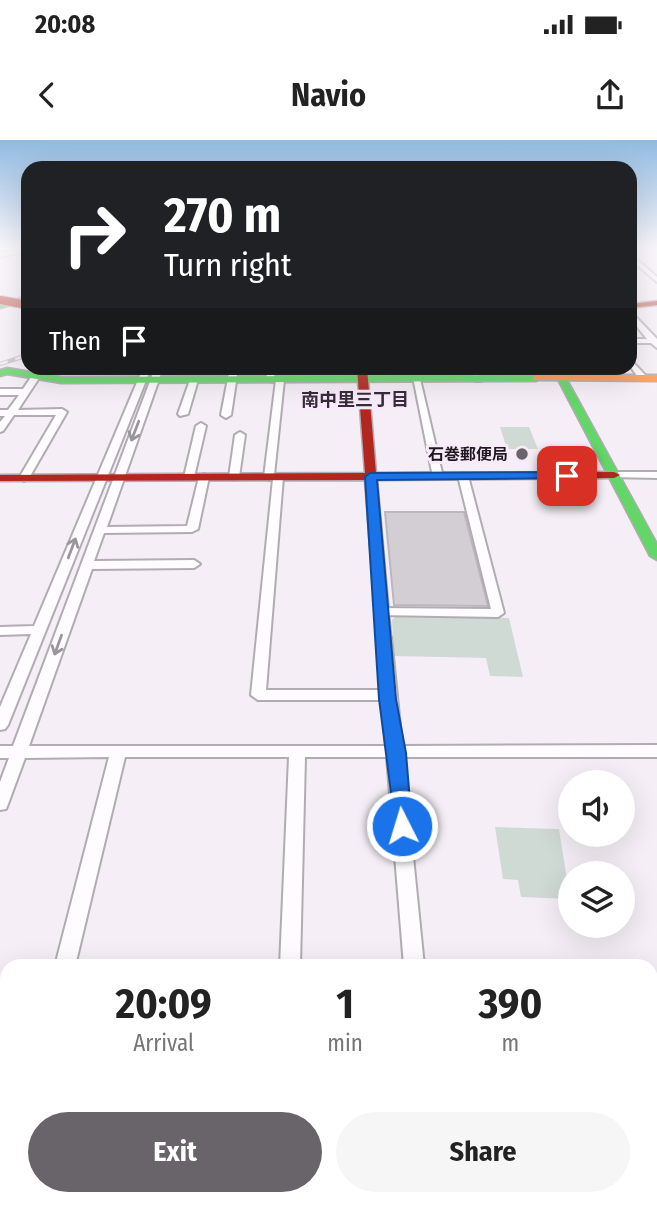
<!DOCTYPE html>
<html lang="en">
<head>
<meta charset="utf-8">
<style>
	body { margin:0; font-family:"Fira Sans Condensed","Noto Sans JP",sans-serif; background:#f6f6f6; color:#222; height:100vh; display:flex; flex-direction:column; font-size:26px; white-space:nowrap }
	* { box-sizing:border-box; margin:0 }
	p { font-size:23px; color:#767676 }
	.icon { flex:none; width:38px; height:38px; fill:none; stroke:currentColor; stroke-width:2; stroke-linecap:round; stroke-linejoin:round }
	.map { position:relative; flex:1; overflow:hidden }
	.panel { position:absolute; left:0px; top:819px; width:658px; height:247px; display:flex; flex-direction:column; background:#fff; border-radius:21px 21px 0 0; box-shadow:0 7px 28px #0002 }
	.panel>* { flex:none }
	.guide { position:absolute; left:21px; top:21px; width:616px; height:214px; border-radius:21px; box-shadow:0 7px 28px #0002; background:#202124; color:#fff; overflow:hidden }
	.buttons { position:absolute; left:558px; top:630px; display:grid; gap:14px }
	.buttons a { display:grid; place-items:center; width:77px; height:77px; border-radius:50%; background:#fff; box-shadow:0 7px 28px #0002; font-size:35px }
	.pin { position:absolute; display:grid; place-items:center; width:60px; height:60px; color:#fff; margin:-30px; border-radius:14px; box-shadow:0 4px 10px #0006 }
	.me { position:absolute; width:77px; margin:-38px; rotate:355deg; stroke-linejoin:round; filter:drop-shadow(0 0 5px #0008) }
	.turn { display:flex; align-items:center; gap:24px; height:147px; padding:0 28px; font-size:32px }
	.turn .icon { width:91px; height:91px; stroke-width:2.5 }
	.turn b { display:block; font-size:49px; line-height:60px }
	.then { display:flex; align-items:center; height:66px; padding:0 28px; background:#0003; gap:14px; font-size:26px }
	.eta { display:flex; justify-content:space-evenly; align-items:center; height:119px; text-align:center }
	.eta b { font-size:42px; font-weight:700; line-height:49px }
	.primary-button { display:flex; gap:14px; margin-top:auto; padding:14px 28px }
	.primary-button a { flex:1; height:80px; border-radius:42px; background:#69646a; color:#fff; font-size:28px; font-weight:700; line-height:80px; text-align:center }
	.primary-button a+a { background:#f6f6f6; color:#222 }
	.status { display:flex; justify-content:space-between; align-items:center; height:49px; padding:0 35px; background:#fff; direction:ltr }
	.status svg { height:19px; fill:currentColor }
	header { display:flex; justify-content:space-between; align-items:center; height:91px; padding:0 28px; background:#fff; font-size:32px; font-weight:700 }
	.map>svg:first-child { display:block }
	.green { fill:#d0dad4 }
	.building { fill:#d3ced4; stroke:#bcb7bd; stroke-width:2 }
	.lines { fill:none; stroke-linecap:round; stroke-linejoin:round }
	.street-casing { stroke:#b1acb2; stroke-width:4 }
	.fast-casing { stroke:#b1acb2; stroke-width:3 }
	.slow-casing { stroke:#b1acb2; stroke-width:3 }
	.jam-casing { stroke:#b1acb2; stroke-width:3 }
	.street { fill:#fefcfe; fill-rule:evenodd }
	.fast { fill:#63d668; fill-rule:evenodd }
	.slow { fill:#ff974d; fill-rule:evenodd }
	.jam { fill:#b3261e; fill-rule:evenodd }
	.rail-casing { stroke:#c6c4c6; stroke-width:4.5 }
	.rail { stroke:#f8eafa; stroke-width:2.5; stroke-dasharray:8; stroke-linecap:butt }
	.jam-bridge-casing { stroke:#b1acb2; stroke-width:10; stroke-linecap:butt }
	.jam-bridge { stroke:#b3261e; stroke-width:8 }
	.oneway { stroke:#999699 }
	.route { fill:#1a73e8; stroke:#114b97; stroke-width:2 }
	.poi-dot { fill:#69646a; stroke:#f8eafa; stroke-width:2.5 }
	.labels { text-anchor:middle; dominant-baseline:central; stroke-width:6; stroke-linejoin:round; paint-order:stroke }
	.far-poi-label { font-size:16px; font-weight:bold; fill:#1e191e; stroke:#f8eafa; text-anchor:end }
	.far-neighbourhood-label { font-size:18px; font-weight:bold; fill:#372d38; stroke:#f8eafa }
</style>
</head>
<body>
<div class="status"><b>20:08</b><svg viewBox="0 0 49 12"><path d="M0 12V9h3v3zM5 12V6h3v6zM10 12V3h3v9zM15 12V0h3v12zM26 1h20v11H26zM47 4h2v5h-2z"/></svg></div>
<header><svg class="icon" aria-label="back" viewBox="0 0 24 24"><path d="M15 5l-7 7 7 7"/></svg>Navio<svg class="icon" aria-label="share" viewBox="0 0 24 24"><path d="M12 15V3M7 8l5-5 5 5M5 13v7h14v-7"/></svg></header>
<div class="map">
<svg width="657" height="1065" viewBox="0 0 657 1065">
	<rect width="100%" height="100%" fill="#f5eef6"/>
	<g class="green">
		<polygon points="500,287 529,287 538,309 507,309"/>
		<polygon points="395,477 509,478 523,537 490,536 486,518 394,516 392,480"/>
		<polygon points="495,687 559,689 570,759 521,757 518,740 503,739"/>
	</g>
	<polygon class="building" points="385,372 464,372 488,466 394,465"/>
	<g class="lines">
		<defs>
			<g id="street">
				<polygon points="21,109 28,109 28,111 0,117 0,113"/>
				<polygon points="630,114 657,137 657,142 630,119"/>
				<polygon points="630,171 657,199 657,208 651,203 630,203 630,199 647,199 630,178"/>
				<polygon points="630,219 646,236 646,240 640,240 630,226"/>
				<polygon points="143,228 151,228 8,585 5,589 0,590 0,567 31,494 0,495 0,487 34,486"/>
				<polygon points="155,228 163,228 107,387 187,386 199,337 204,334 209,337 198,389 192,392 104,393 94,421 194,420 200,424 194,428 92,429 29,606 386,606 382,560 258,560 251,555 273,339 269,340 264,337 276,240 280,237 284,240 274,335 278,334 283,337 266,550 382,550 377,497 384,493 391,497 402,606 657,605 657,617 403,617 424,826 404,826 387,617 305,617 300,826 280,826 289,617 125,617 75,826 55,826 109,617 25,618 8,664 6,669 0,670 0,642 9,618 0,618 0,606 13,606"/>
				<polygon points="230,228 238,228 231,275 226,278 221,275"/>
				<polygon points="268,228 276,228 273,242 266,240"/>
				<polygon points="470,228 478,228 481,241 475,241"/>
				<polygon points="34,233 41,235 18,270 62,269 67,272 29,338 24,341 19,338 56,275 14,275 3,291 0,292 0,282 5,276 0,276 0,270 8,270 19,255 0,255 0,249 23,249"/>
				<polygon points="194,237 198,240 188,274 180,276 178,274 190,240"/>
				<polygon points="413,237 420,239 443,337 442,339 434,339 433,337"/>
				<polygon points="201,283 206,286 194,337 189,340 184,337 196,286"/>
				<polygon points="240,292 245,295 239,337 234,340 229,337 235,295"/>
				<polygon points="614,332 657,332 657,338 610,337 609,335"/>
				<polygon points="463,333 468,336 504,473 498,477 377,475 376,472 382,468 491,469 458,336"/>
				<polygon points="424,1059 448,1059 449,1065 425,1065"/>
			</g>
			<g id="fast">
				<polygon points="28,156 28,160 0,168 0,164"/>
				<polygon points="7,228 61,237 536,235 541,238 536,241 61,243 7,234 0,236 0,230"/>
				<polygon points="552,228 561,229 657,404 657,420 650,416"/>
			</g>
			<g id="slow">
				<polygon points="536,235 657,235 657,241 533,240 533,236"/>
				<polygon points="235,1059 286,1059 289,1065 238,1065"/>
			</g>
			<g id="jam">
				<polygon points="657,161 657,165 630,168 630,164"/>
				<polygon points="357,228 367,228 376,333 614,332 620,335 614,338 377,340 391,497 384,502 377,497 365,340 0,341 0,335 365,333"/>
				<polygon points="0,984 7,986 7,1012 0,1010"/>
			</g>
		</defs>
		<use href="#street" class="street-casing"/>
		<use href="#fast" class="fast-casing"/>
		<use href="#slow" class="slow-casing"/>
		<use href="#jam" class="jam-casing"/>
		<use href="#street" class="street"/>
		<use href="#fast" class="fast"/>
		<use href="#slow" class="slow"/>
		<use href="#jam" class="jam"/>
		<defs>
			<polyline id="rail" points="0,224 28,215"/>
		</defs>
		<use href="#rail" class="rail-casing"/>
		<use href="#rail" class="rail"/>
		<defs>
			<polyline id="jam-bridge" points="0,160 28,165"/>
		</defs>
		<use href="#jam-bridge" class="jam-bridge-casing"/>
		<use href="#jam-bridge" class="jam-bridge"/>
	</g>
	<defs><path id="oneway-shaft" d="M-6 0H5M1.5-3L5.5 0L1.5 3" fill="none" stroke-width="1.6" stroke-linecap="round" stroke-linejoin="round" transform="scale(1.75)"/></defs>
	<g class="oneway">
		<use href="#oneway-shaft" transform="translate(135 291) rotate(111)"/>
		<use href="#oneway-shaft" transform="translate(72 408) rotate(-69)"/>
		<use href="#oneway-shaft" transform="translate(58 505) rotate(110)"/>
	</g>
	<linearGradient id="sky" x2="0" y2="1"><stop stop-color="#91bae0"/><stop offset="0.42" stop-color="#faf7fb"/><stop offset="1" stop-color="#faf7fb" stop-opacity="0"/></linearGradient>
	<rect width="657" height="258" fill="url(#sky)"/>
	<polygon class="route" points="567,332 571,333 571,338 377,340 396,559 406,613 412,686 409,692 396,692 379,559 365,337 370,333"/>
	<circle class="poi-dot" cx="522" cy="314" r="7"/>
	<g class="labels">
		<g class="far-poi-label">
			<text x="508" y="314">石巻郵便局</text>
		</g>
		<g class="far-neighbourhood-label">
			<text x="355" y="260">南中里三丁目</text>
		</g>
	</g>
</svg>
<div class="buttons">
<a><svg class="icon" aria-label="sound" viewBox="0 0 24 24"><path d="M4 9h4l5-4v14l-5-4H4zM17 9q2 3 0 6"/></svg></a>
<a><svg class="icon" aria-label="layers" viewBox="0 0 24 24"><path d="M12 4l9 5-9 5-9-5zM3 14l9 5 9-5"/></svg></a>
</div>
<div class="pin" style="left:567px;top:336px;background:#d93025"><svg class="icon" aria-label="arrive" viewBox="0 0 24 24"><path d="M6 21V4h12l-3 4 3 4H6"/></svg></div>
<svg class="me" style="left:402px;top:686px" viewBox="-20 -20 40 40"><circle r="17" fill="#1a73e8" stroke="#fff" stroke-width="3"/><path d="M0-11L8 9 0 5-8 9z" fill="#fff"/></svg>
<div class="guide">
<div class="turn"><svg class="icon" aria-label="right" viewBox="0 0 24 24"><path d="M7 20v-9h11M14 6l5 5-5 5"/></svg><div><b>270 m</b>Turn right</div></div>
<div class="then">Then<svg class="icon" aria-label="arrive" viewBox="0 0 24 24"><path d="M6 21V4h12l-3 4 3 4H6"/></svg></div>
</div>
<section class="panel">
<div class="eta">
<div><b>20:09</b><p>Arrival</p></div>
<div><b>1</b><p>min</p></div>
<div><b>390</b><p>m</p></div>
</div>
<div class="primary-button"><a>Exit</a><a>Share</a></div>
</section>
</div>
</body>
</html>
